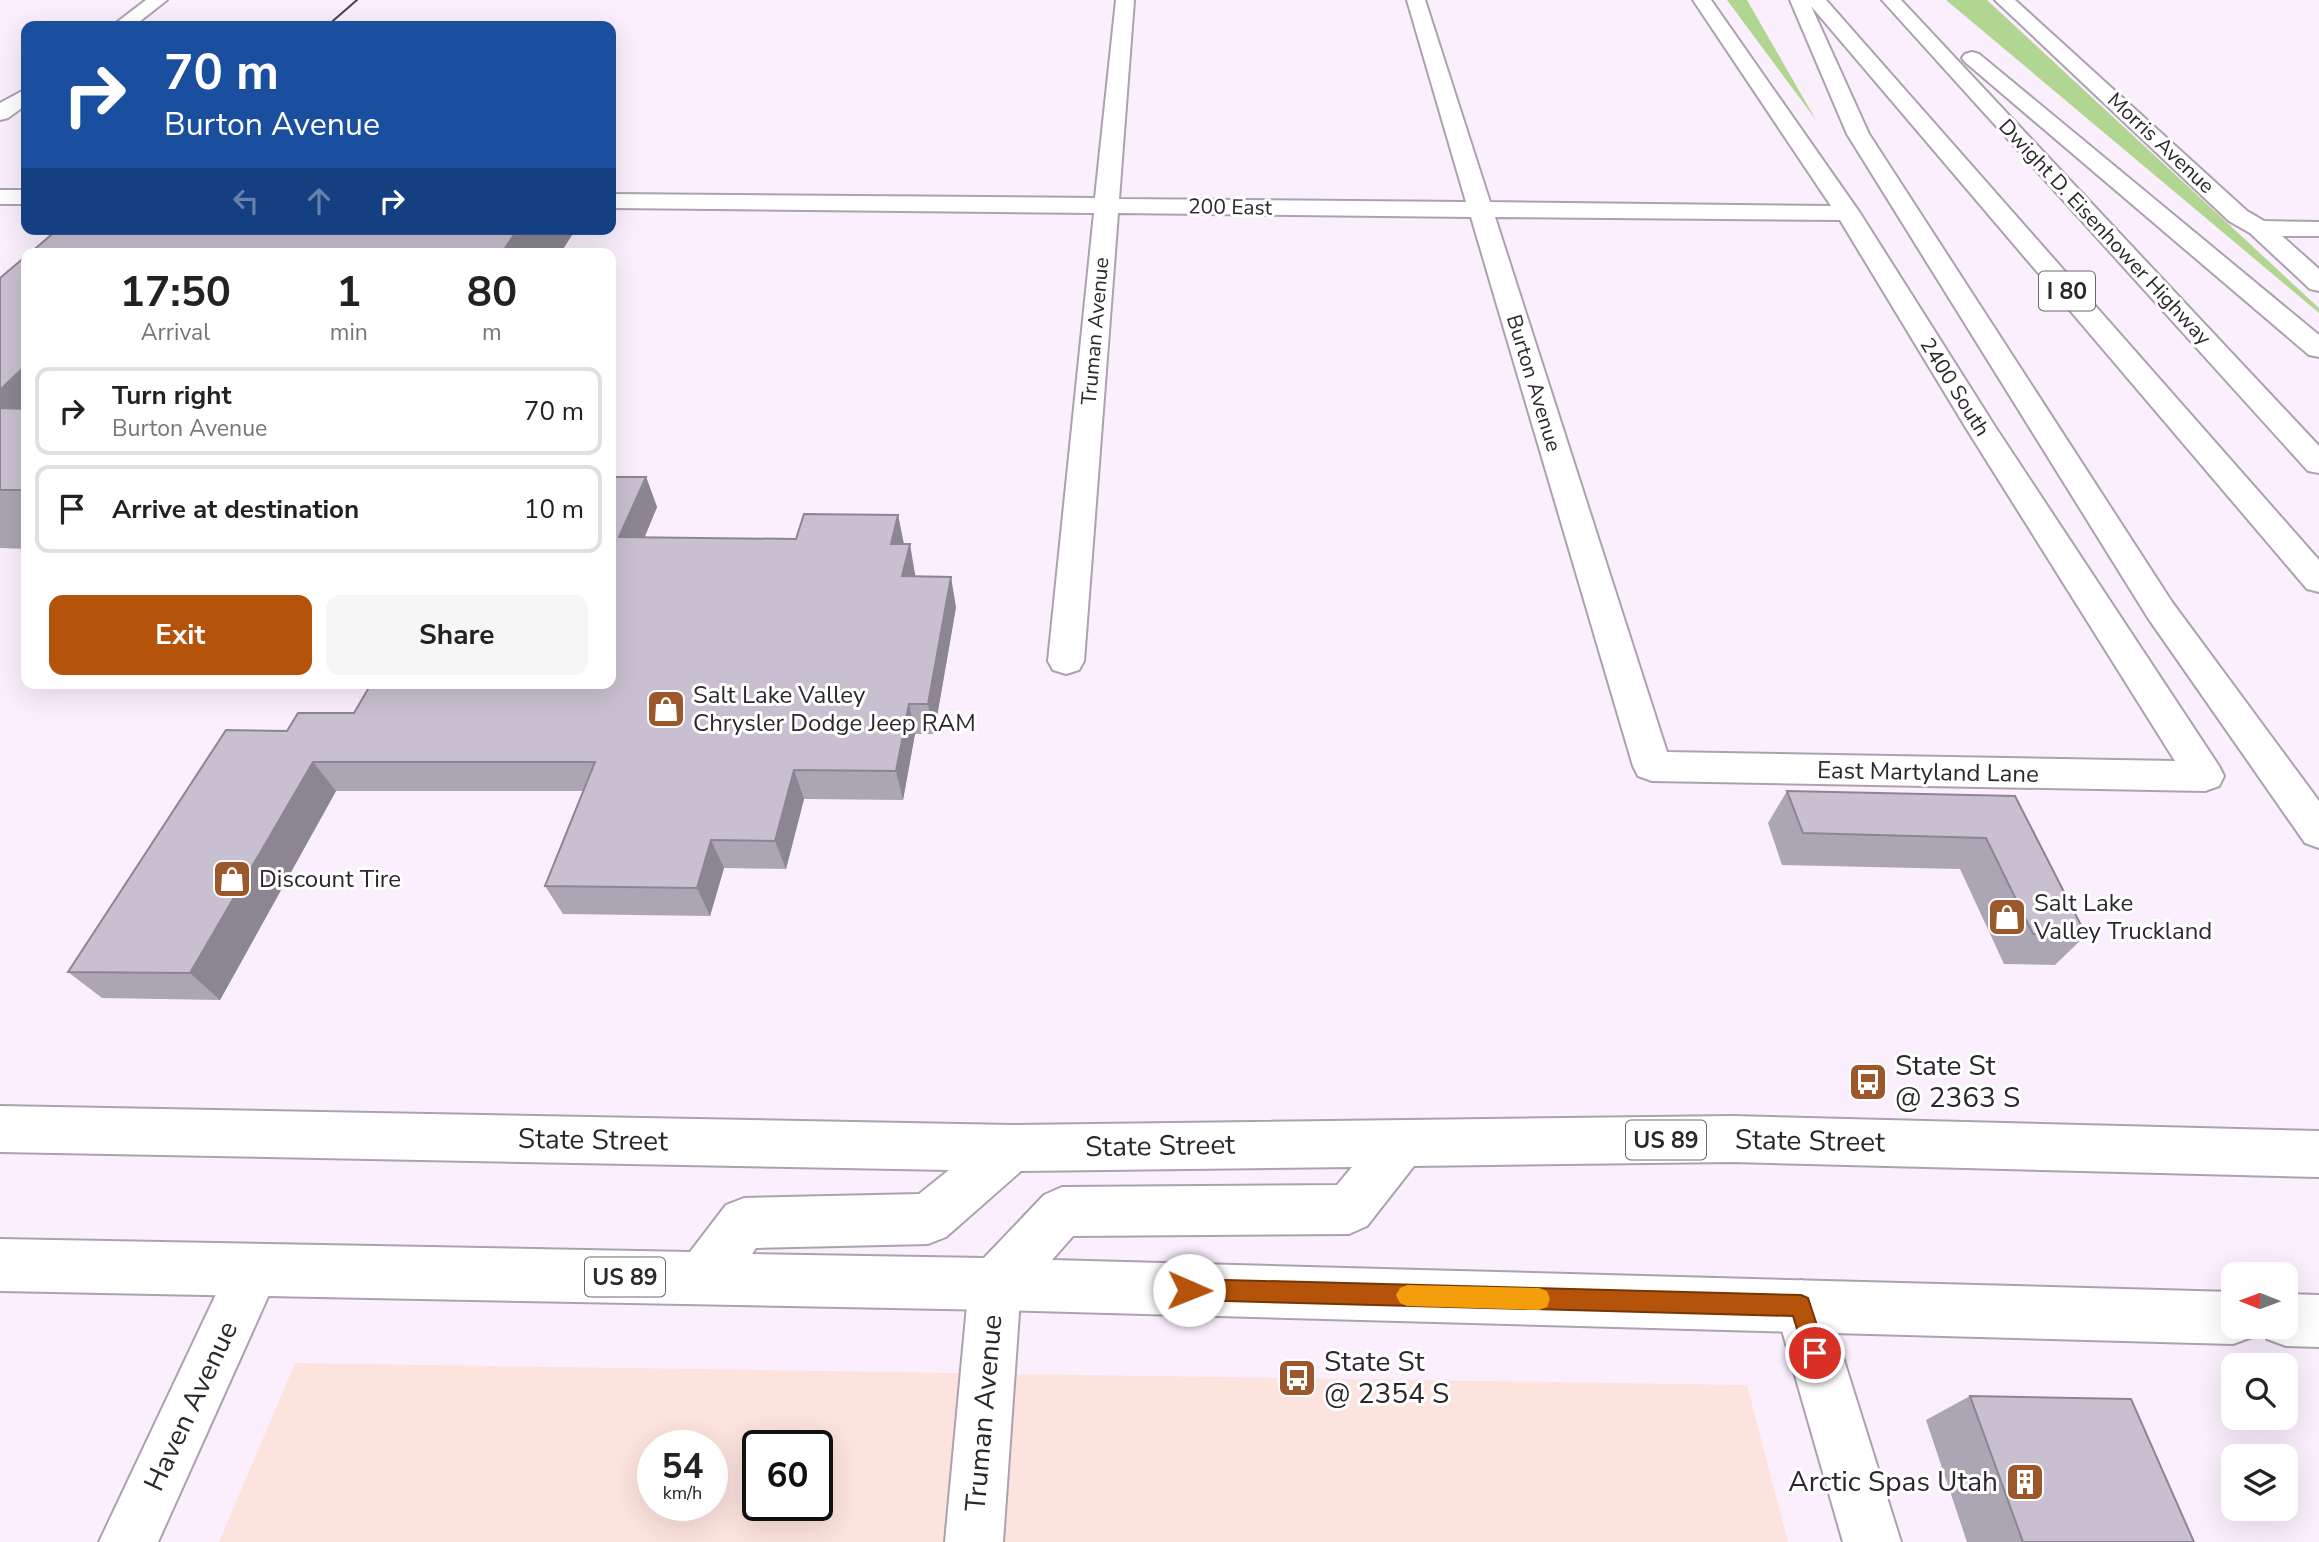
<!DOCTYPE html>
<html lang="en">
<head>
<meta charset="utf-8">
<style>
	body { margin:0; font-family:"Nunito Sans",sans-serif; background:#f6f6f6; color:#222; height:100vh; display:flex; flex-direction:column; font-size:26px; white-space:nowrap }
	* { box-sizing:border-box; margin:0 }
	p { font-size:23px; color:#767676 }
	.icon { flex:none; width:38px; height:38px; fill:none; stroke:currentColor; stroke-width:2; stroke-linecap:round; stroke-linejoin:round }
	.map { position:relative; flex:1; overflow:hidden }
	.side { position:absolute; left:21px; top:248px; width:595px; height:441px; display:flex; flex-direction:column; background:#fff; border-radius:14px; box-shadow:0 7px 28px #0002 }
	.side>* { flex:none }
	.hud { position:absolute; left:21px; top:21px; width:595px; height:214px; border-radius:14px; box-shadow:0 7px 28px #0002; background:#1a4fa0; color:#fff; overflow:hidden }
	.needle { width:46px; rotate:271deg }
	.buttons { position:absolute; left:2221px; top:1262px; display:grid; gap:14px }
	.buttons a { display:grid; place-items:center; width:77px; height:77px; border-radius:14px; background:#fff; box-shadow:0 7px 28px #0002; font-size:35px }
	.speed { position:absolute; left:637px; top:1430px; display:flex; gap:14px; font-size:35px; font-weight:700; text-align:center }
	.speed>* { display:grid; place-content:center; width:91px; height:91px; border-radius:50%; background:#fff; box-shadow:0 7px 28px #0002; line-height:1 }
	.speed small { font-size:18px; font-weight:400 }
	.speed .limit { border:4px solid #111; border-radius:10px; background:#fff; color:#111 }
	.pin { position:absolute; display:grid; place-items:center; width:60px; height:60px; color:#fff; margin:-30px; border:4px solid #fff; border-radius:50%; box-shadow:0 2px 7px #0007 }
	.me { position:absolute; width:77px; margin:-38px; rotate:91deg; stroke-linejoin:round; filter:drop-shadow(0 0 5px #0008) }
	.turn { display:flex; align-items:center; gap:24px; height:147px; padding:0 28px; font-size:32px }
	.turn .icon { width:91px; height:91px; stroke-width:2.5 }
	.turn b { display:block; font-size:49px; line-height:60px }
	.lanes { display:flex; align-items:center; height:66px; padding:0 28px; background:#0003; justify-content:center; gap:35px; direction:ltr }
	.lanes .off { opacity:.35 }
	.eta { display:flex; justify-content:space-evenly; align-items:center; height:119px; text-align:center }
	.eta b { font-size:42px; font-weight:700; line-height:49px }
	.button { display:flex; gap:14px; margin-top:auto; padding:14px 28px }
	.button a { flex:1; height:80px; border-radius:14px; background:#b45309; color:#fff; font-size:28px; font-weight:700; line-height:80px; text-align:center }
	.button a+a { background:#f6f6f6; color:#222 }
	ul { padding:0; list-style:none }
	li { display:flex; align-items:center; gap:21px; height:88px; margin:0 14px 10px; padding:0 14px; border:4px solid #e0e0e0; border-radius:14px }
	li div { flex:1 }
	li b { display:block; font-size:26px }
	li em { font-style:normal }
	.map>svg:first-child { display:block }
	.commercial { fill:#fde3de; fill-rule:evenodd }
	.green { fill:#b0d692 }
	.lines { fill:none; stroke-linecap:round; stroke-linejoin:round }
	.minor-casing { stroke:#aca1af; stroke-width:4 }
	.major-casing { stroke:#aca1af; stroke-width:4 }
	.highway-casing { stroke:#aca1af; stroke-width:4 }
	.minor { fill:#fff; fill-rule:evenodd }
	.major { fill:#fff; fill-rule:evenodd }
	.highway { fill:#fff; fill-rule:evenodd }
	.tram { stroke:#474248; stroke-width:2 }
	.wall { fill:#aca5b3 }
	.shaded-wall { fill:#8c8692 }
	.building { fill:#c8c0d0; stroke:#8c8692; stroke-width:2 }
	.route { fill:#b45309; stroke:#753606; stroke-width:2 }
	.slow { fill:#f59e0b }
	.labels { text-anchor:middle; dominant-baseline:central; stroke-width:6; stroke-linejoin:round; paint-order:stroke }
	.far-street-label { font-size:21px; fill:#2b272c; stroke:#fff }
	.shield { fill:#fff; stroke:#6b686b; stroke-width:2 }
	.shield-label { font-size:23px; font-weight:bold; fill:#2b272c }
	.poi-label { font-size:24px; fill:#2b272c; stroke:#fff; text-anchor:start }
	.street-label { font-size:24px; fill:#2b272c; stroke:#fff }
	.near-poi-label { font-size:28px; fill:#2b272c; stroke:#fff; text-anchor:start }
	.near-street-label { font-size:28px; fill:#2b272c; stroke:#fff }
</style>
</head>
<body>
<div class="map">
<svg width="2319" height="1542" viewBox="0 0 2319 1542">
	<rect width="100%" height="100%" fill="#fbeffe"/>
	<path class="commercial" d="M295 1363 1747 1385 1788 1542H219ZM653 1446H712V1505H653ZM758 1446H817V1505H758Z"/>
	<g class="green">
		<polygon points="1727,0 1747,0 1816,120"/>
		<polygon points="1946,0 1987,0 2319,308 2319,313"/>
	</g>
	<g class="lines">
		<defs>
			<g id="minor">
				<polygon points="146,0 167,0 134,26 112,26"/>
				<path d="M1116 0H1134L1119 199 1466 202 1407 0H1425L1490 202 1831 206 1693 0H1711L1860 213 1996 428 2219 766 2224 776 2219 786 2205 791 1652 781 1638 776 1633 766 1471 217 1118 213 1084 661 1079 670 1066 674 1053 670 1048 661 1094 213 611 208V194L1095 198ZM1495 217 1840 220 1966 428 2175 761 1667 752Z"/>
				<polygon points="1995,0 2015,0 2247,211 2264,221 2319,222 2319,236 2282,236 2319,269 2319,291 2310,289 2250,233 2229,221"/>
				<polygon points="26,89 26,105 8,118 0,120 0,103"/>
				<rect x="0" y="190" width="26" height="14"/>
				<polygon points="254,1244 272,1252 280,1270 158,1542 99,1542 236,1252"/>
				<polygon points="995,1258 1013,1266 1021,1284 1003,1542 945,1542 969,1284 977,1266"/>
				<polygon points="1801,1280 1819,1288 1827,1306 1901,1542 1843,1542 1775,1306 1783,1288"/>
			</g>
			<g id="major">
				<path d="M0 1106 1012 1125 1732 1116 2319 1131V1177L1732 1162 1414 1166 1367 1226 1349 1234 1073 1236 1052 1260 2233 1292V1326H2256L2252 1337 2233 1344 995 1310 0 1291V1239L690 1252 726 1205 744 1198 919 1194 949 1170 0 1152ZM1352 1167 1337 1185 1062 1187 1044 1195 984 1258 752 1254 756 1248 928 1244 946 1237 1021 1171Z"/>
				<polygon points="2286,1294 2319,1295 2319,1347 2286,1346 2267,1339 2262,1326 2286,1326"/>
			</g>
			<g id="highway">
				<polygon points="1790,0 1826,0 2319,560 2319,592 2307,589 1811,6 1869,134 2172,602 2319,801 2319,848 2305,843 2148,618 1847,134"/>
				<polygon points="1882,0 1901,0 2319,446 2319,473 2308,471"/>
				<polygon points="1972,52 1979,54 2319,335 2319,357 2309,355 1965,62 1962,58 1965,54"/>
			</g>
		</defs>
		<use href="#minor" class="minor-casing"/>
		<use href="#major" class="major-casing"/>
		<use href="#highway" class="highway-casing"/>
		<use href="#minor" class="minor"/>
		<use href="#major" class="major"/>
		<use href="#highway" class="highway"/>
		<polyline class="tram" points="327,26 357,0"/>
	</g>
	<g class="wall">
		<polygon points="26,256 26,549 0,548 0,278"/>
		<polygon points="646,477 657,507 644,538 796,539 898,515 904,544 915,574 915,577 956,607 934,734 915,734 903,800 804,799 786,869 724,868 710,916 563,914 545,886 583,791 336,791 220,1000 102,998 68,972 287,731 354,713"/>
		<polygon points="1787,791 2015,796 2086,935 2055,965 2004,964 1960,869 1782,865 1768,823"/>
		<polygon points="1970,1396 2194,1542 1967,1542 1926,1420"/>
	</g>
	<g class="shaded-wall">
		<polygon points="518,229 576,229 560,254 501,254"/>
		<polygon points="26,365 26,463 0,432 0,390"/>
		<polygon points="646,477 657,507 632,568 619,537"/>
		<polygon points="898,515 904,545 891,544"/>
		<polygon points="910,544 915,574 909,606 902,576"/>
		<polygon points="951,577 956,607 934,734 928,704"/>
		<polygon points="909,704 915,734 903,800 896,771"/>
		<polygon points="313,762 336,791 220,1000 190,973"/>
		<polygon points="794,770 804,799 786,869 775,841"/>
		<polygon points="711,840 724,868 710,916 697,888"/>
	</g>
	<g class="building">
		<polygon points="58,229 518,229 501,254 29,254"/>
		<polygon points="26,256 26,365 0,390 0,278"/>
		<polygon points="0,408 26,409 26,490 0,490"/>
		<polygon points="611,477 646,477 619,537 796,539 804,514 898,515 891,544 910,544 902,576 951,577 928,704 909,704 896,771 794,770 775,841 711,840 697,888 545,886 595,762 313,762 190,973 68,972 226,730 287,731 298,713 354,713 371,684 611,684"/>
		<polygon points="1787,791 2015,796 2086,935 2033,934 1986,838 1803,833"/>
		<polygon points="1970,1396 2131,1399 2194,1542 2023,1542"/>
	</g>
	<polygon class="route" points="1189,1279 1801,1295 1808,1298 1826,1353 1822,1361 1815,1364 1807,1361 1793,1316 1189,1300 1182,1297 1179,1290 1182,1282"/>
	<polygon class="slow" points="1407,1285 1539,1288 1547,1291 1550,1299 1547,1307 1539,1310 1407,1306 1400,1303 1396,1295 1400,1288"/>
	<defs>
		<symbol id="shop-square" viewBox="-11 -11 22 22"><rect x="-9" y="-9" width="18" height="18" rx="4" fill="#9c582a" stroke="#fff"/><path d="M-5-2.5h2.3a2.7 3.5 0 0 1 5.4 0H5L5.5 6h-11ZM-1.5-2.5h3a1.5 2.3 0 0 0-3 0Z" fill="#fff"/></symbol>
		<symbol id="bus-square" viewBox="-11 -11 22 22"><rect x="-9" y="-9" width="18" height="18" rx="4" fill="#9c582a" stroke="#fff"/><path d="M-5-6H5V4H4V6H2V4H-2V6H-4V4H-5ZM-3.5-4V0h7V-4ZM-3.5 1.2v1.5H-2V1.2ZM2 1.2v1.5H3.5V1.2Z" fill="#fff"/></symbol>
		<symbol id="building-square" viewBox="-11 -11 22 22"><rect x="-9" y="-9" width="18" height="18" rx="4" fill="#9c582a" stroke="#fff"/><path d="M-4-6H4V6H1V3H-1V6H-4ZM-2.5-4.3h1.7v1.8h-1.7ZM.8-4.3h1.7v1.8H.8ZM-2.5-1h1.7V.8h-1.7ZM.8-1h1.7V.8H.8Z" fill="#fff"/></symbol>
	</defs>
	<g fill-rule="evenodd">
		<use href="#shop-square" x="644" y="687" width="44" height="44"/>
		<use href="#shop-square" x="210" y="857" width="44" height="44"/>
		<use href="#shop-square" x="1985" y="895" width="44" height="44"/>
		<use href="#bus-square" x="1846" y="1060" width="44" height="44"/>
		<use href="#bus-square" x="1275" y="1356" width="44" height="44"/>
		<use href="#building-square" x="2003" y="1460" width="44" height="44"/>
	</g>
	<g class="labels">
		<g class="far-street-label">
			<text transform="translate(2161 143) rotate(43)">Morris Avenue</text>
			<text transform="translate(1230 207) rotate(1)">200 East</text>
			<text transform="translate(2105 232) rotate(47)">Dwight D. Eisenhower Highway</text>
			<text transform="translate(1095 331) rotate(-85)">Truman Avenue</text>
			<text transform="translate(1534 383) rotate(73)">Burton Avenue</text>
			<text transform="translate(1955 387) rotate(58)">2400 South</text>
		</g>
		<g class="shield">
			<rect x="2039" y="271.5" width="56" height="39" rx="5"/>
			<rect x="1626" y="1120.5" width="80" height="39" rx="5"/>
			<rect x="585" y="1257.5" width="80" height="39" rx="5"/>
		</g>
		<g class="shield-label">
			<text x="2067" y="291">I 80</text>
			<text x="1666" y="1140">US 89</text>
			<text x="625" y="1277">US 89</text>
		</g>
		<g class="poi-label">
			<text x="693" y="695">Salt Lake Valley<tspan x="693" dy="28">Chrysler Dodge Jeep RAM</tspan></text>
			<text x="259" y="879">Discount Tire</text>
			<text x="2034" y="903">Salt Lake<tspan x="2034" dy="28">Valley Truckland</tspan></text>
		</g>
		<g class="street-label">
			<text transform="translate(1928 772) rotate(1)">East Martyland Lane</text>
		</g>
		<g class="near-poi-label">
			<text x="1895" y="1066">State St<tspan x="1895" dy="32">@ 2363 S</tspan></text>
			<text x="1324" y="1362">State St<tspan x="1324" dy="32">@ 2354 S</tspan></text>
			<text x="1998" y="1482" text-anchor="end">Arctic Spas Utah</text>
		</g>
		<g class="near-street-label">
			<text transform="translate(593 1140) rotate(1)">State Street</text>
			<text transform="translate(1810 1141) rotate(1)">State Street</text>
			<text transform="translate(1160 1146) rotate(-1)">State Street</text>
			<text transform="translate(191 1406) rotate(-65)">Haven Avenue</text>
			<text transform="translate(984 1413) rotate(-85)">Truman Avenue</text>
		</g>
	</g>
</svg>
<div class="buttons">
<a><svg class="needle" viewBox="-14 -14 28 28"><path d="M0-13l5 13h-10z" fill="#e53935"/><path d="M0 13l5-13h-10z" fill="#767676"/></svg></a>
<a><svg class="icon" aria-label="search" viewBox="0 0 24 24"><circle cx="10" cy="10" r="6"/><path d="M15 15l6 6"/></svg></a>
<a><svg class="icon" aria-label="layers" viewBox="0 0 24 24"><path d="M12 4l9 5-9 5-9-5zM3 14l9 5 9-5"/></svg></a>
</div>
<div class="speed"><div>54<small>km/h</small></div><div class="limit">60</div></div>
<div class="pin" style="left:1815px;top:1353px;background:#d93025"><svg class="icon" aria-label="arrive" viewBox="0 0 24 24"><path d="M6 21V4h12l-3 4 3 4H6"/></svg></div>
<svg class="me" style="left:1189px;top:1290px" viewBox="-20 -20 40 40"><circle r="19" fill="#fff"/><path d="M0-13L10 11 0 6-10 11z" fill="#b45309"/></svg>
<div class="hud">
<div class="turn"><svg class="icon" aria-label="right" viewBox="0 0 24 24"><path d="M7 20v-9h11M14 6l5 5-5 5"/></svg><div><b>70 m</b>Burton Avenue</div></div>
<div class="lanes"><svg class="icon off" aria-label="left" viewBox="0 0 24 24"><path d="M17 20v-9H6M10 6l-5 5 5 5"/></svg><svg class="icon off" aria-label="ahead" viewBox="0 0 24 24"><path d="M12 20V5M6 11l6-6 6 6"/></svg><svg class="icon" aria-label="right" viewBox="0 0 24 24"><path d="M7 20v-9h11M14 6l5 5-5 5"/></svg></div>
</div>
<section class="side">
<div class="eta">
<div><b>17:50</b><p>Arrival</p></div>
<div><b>1</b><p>min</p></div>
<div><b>80</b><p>m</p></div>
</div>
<ul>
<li><svg class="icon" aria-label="right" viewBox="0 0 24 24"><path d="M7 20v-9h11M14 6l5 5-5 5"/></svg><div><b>Turn right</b><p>Burton Avenue</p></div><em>70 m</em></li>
<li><svg class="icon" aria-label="arrive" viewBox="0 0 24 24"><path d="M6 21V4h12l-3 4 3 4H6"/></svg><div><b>Arrive at destination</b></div><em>10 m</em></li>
</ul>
<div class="button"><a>Exit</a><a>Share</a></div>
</section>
</div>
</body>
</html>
